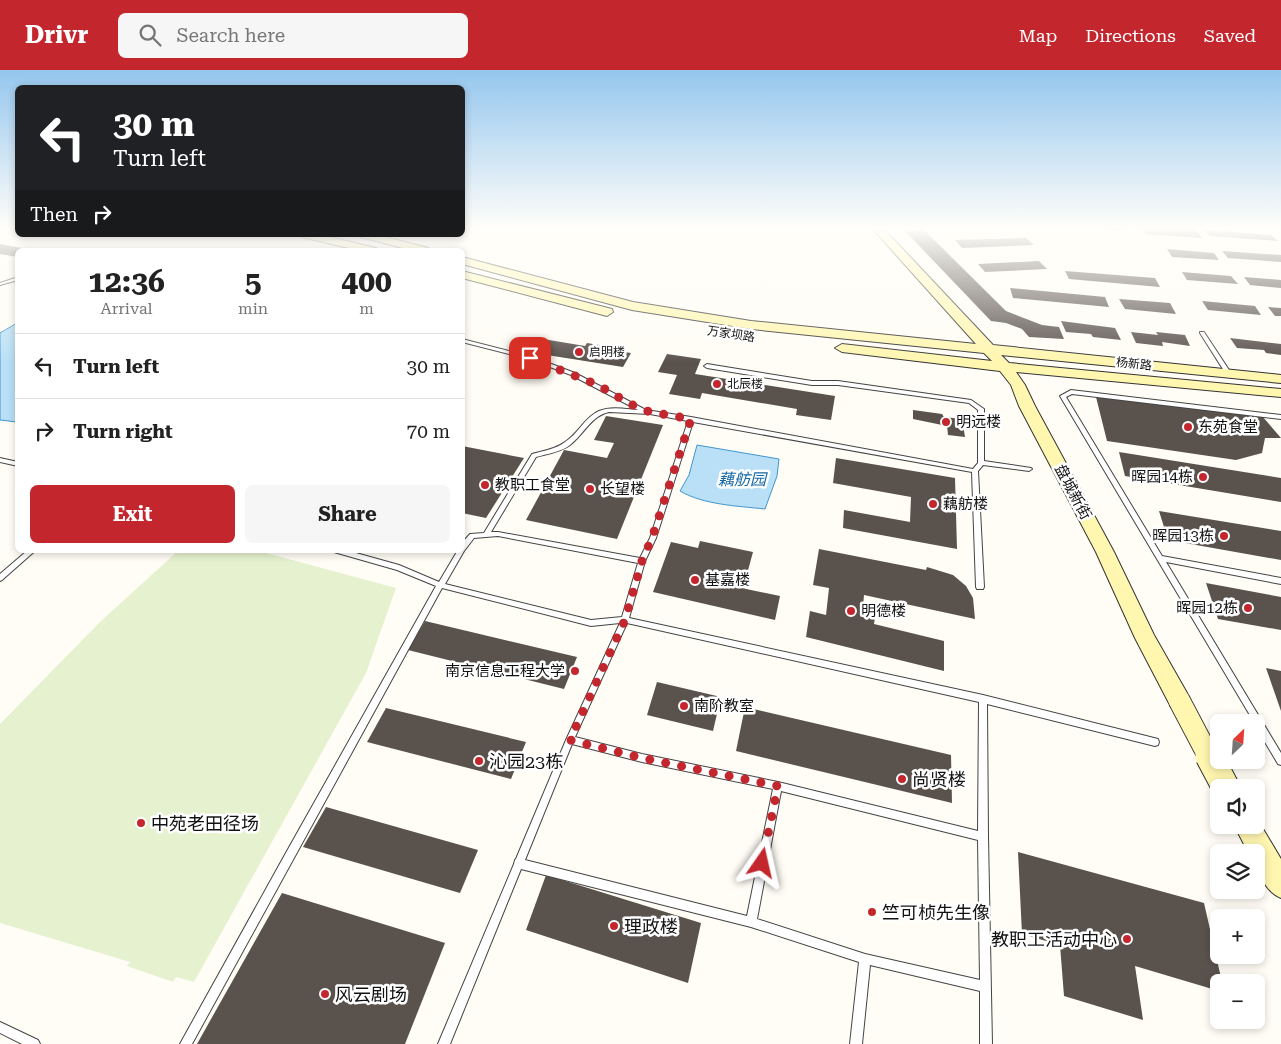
<!DOCTYPE html>
<html lang="en">
<head>
<meta charset="utf-8">
<style>
	body { margin:0; font-family:"Roboto Serif","Noto Sans SC",serif; background:#f6f6f6; color:#222; height:100vh; display:flex; flex-direction:column; font-size:19px; white-space:nowrap }
	* { box-sizing:border-box; margin:0 }
	p { font-size:16px; color:#767676 }
	.icon { flex:none; width:28px; height:28px; fill:none; stroke:currentColor; stroke-width:2; stroke-linecap:round; stroke-linejoin:round }
	.map { position:relative; flex:1; overflow:hidden }
	.sheet { position:absolute; left:15px; top:178px; width:450px; height:305px; display:flex; flex-direction:column; background:#fff; border-radius:8px; box-shadow:0 2px 8px #0003 }
	.sheet>* { flex:none }
	.top-card { position:absolute; left:15px; top:15px; width:450px; height:152px; border-radius:8px; box-shadow:0 2px 8px #0003; background:#202124; color:#fff; overflow:hidden }
	.needle { width:32px; rotate:25deg }
	.controls { position:absolute; left:1210px; top:644px; display:grid; gap:10px }
	.controls a { display:grid; place-items:center; width:55px; height:55px; border-radius:8px; background:#fff; box-shadow:0 2px 8px #0003; font-size:25px }
	.pin { position:absolute; display:grid; place-items:center; width:42px; height:42px; color:#fff; margin:-21px; border-radius:10px; box-shadow:0 2px 8px #0006 }
	.me { position:absolute; width:55px; margin:-28px; rotate:11deg; stroke-linejoin:round; filter:drop-shadow(0 0 4px #0008) }
	.turn { display:flex; align-items:center; gap:18px; height:105px; padding:0 15px; font-size:22px }
	.turn .icon { width:65px; height:65px; stroke-width:2.5 }
	.turn b { display:block; font-size:35px; line-height:42px }
	.then { display:flex; align-items:center; height:48px; padding:0 15px; background:#0003; gap:10px; font-size:19px }
	.eta { display:flex; justify-content:space-evenly; align-items:center; height:85px; text-align:center }
	.eta b { font-size:30px; font-weight:700; line-height:35px }
	.primary-button { display:flex; gap:10px; margin-top:auto; padding:10px 15px }
	.primary-button a { flex:1; height:58px; border-radius:8px; background:#c4262e; color:#fff; font-size:20px; font-weight:700; line-height:58px; text-align:center }
	.primary-button a+a { background:#f6f6f6; color:#222 }
	ul { padding:0; list-style:none }
	li { display:flex; align-items:center; gap:15px; height:65px; padding:0 15px; border-top:1px solid #e0e0e0 }
	li div { flex:1 }
	li b { display:block; font-size:19px }
	li em { font-style:normal }
	header { display:flex; align-items:center; gap:30px; box-sizing:border-box; height:70px; padding:0 25px; background:#c4262e; color:#fff }
	header strong { font-size:24px }
	nav { display:flex; gap:28px; margin-inline-start:auto; font-size:18px }
	.search { width:350px; height:45px; background:#f6f6f6; display:flex; align-items:center; gap:12px; box-sizing:border-box; padding:0 18px; border-radius:8px; color:#767676; font-size:19px }
	.map>svg:first-child { display:block }
	.pitch { fill:#e6f2cf }
	.water { fill:#b9e0f7; stroke:#3f96cf }
	.building { fill:#5a524d }
	.lines { fill:none; stroke-linecap:round; stroke-linejoin:round }
	.lane-casing { stroke:#444; stroke-width:2 }
	.secondary-casing { stroke:#333; stroke-width:2 }
	.lane { fill:#fff; fill-rule:evenodd }
	.secondary { fill:#fff6b0; fill-rule:evenodd }
	.secondary-bridge-far1-casing { stroke:#333; stroke-width:23; stroke-linecap:butt }
	.secondary-bridge-casing { stroke:#333; stroke-width:29; stroke-linecap:butt }
	.secondary-bridge-far1 { stroke:#fff6b0; stroke-width:21 }
	.secondary-bridge { stroke:#fff6b0; stroke-width:27 }
	.route { stroke:#c4262e; stroke-width:9; stroke-dasharray:0 16.2 }
	.poi-dot { fill:#c4262e; stroke:#fff; stroke-width:2 }
	.labels { text-anchor:middle; dominant-baseline:central; stroke-width:5; stroke-linejoin:round; paint-order:stroke }
	.far-street-label { font-size:12px; fill:#111; stroke:#fff }
	.far-poi-label { font-size:12px; fill:#111; stroke:#fff; text-anchor:start }
	.poi-label { font-size:15px; fill:#111; stroke:#fff; text-anchor:start }
	.street-label { font-size:15px; fill:#111; stroke:#fff }
	.water-label { font-size:16px; font-style:italic; fill:#1768a6; stroke:#fff }
	.near-poi-label { font-size:18px; fill:#111; stroke:#fff; text-anchor:start }
</style>
</head>
<body>
<header>
<strong>Drivr</strong>
<div class="search"><svg class="icon" aria-label="search" viewBox="0 0 24 24"><circle cx="10" cy="10" r="6"/><path d="M15 15l6 6"/></svg>Search here</div>
<nav><a>Map</a><a>Directions</a><a>Saved</a></nav>
</header>
<div class="map">
<svg width="1281" height="974" viewBox="0 0 1281 974">
	<rect width="100%" height="100%" fill="#fffdf5"/>
	<polygon class="pitch" points="179,480 255,480 396,518 366,603 194,912 176,907 173,912 127,896 130,892 0,853 0,654 101,551"/>
	<g class="water">
		<polygon points="17,253 17,352 0,350 0,263"/>
		<path d="M697 375 779 389 777 406 765 439C738 436 704 435 680 421L689 405Z"/>
	</g>
	<g class="building">
		<polygon points="1098,157 1120,157 1122,161 1100,159"/>
		<polygon points="1141,157 1196,160 1202,168 1146,164"/>
		<polygon points="924,160 1006,241 1042,255 1059,257 1064,269 1029,267 1022,259 1006,253 991,251 905,161"/>
		<polygon points="1204,160 1271,165 1278,171 1210,166"/>
		<polygon points="1026,168 1034,175 962,178 955,170"/>
		<polygon points="0,174 27,179 27,180 18,180 18,187 0,184"/>
		<polygon points="1167,179 1214,183 1219,190 1172,187"/>
		<polygon points="1222,181 1281,185 1281,192 1228,188"/>
		<polygon points="1039,191 1047,199 985,202 978,194"/>
		<polygon points="1065,201 1155,208 1160,217 1069,209"/>
		<polygon points="1182,202 1231,206 1238,214 1187,210"/>
		<polygon points="1244,207 1281,210 1281,218 1250,215"/>
		<polygon points="1010,218 1105,227 1109,237 1013,228"/>
		<polygon points="1119,229 1170,233 1176,244 1125,239"/>
		<polygon points="1202,231 1255,236 1261,245 1208,240"/>
		<polygon points="1268,237 1281,238 1281,246 1275,246"/>
		<polygon points="1061,251 1115,258 1121,270 1093,267 1091,264 1066,262"/>
		<polygon points="1131,262 1158,265 1156,262 1185,265 1190,276 1162,272 1163,276 1136,273"/>
		<polygon points="537,268 585,276 587,273 605,276 604,279 631,283 623,297 528,282"/>
		<polygon points="1230,268 1281,274 1281,285 1266,283 1264,280 1237,278"/>
		<polygon points="667,284 701,289 695,304 835,326 831,350 796,345 797,339 702,323 700,329 669,324 677,305 658,302"/>
		<polygon points="1096,327 1262,346 1281,368 1265,368 1262,383 1236,390 1107,371"/>
		<polygon points="913,340 942,344 944,347 962,349 965,367 948,365 947,356 913,349"/>
		<polygon points="606,346 663,355 617,469 526,450 564,380 607,388 614,373 594,370"/>
		<polygon points="462,376 524,388 486,448 462,443"/>
		<polygon points="1119,382 1281,408 1281,432 1125,406"/>
		<polygon points="836,388 955,408 957,479 843,458 844,440 910,452 911,427 833,413"/>
		<polygon points="1159,441 1281,461 1281,490 1168,470"/>
		<polygon points="700,471 753,482 747,504 736,501 732,516 780,526 775,550 653,522 671,472 698,478"/>
		<polygon points="819,479 926,500 927,497 953,505 966,516 973,528 975,549 864,525 863,537 876,540 874,554 944,571 944,601 806,567 810,541 826,545 829,518 813,515"/>
		<polygon points="1206,513 1281,527 1281,560 1218,549"/>
		<polygon points="425,551 577,587 564,619 408,580"/>
		<polygon points="1266,598 1281,601 1281,641"/>
		<polygon points="657,612 721,627 713,661 647,645"/>
		<polygon points="745,637 951,685 952,733 736,681"/>
		<polygon points="386,638 526,672 511,709 367,672"/>
		<polygon points="326,737 478,780 460,823 303,777"/>
		<polygon points="1018,782 1204,833 1222,912 1219,912 1219,921 1135,896 1143,950 1064,926 1060,875 1022,864"/>
		<polygon points="546,805 701,853 688,913 526,860"/>
		<polygon points="282,823 445,873 405,974 197,974"/>
	</g>
	<g class="lines">
		<defs>
			<g id="lane">
				<polygon points="101,179 119,179 121,180 100,180"/>
				<polygon points="18,207 18,210 0,215 0,213"/>
				<polygon points="1200,262 1204,262 1231,303 1230,304 1226,304 1200,263"/>
				<path d="M462 269 533 287 575 303 646 340 691 347 973 399 978 393V340L969 333 838 315H812L707 298 704 296 707 294 812 311H838L971 330 984 339V391L1031 398 1032 399 1029 401 983 395 978 401 984 517 983 519H977L976 517 972 402 693 352 656 468 645 491 629 548 983 625 1158 669 1159 672 1158 675 1155 676 987 634 988 767 992 974H980V921L870 895 862 974H850L859 892 751 857 521 799 450 974H438L514 794 515 790 516 789 566 670 620 553 591 556 442 518 192 974H180L287 781 436 516 397 500 334 482 333 480H345L399 495 439 512 458 480H462V473L470 464 484 463 532 384C543 381 556 379 565 372 578 364 585 347 599 341 611 336 626 339 638 340L571 305 529 289 462 272ZM609 342 650 344 688 351 650 468 640 488 498 462H491L536 387C547 384 561 382 570 375 584 364 591 346 609 342ZM498 466 638 493 622 547 591 550 445 514 464 481 474 468ZM627 553 979 632 978 761 778 712 642 684 575 667ZM572 674 642 692 773 719 747 846 525 790ZM781 721 978 770 980 910 865 884 757 849Z"/>
				<polygon points="1071,320 1281,345 1281,349 1072,324 1066,327 1162,486 1281,508 1281,514 1166,492 1281,683 1281,695 1278,694 1256,657 1256,652 1254,652 1060,326"/>
				<polygon points="0,388 18,392 18,396 0,392"/>
				<polygon points="28,480 36,480 2,510 0,511 0,504"/>
				<polygon points="0,952 38,970 40,974 22,974 0,963"/>
			</g>
			<g id="secondary">
				<polygon points="871,157 882,157 993,275 1281,305 1281,313 1001,285 1009,293 1281,319 1281,327 1016,302 1025,315 1035,336 1114,482 1154,565 1187,623 1190,630 1187,637 1179,640 1171,637 1135,568 1096,482 1019,336 1011,315 1000,301 842,282 835,278 842,274 992,291 984,283 751,259 632,240 462,194 462,187 633,232 751,251 976,274"/>
				<polygon points="300,165 321,165 376,178 378,180 357,180 302,167"/>
				<polygon points="359,165 378,165 428,178 430,180 410,180 361,167"/>
				<polygon points="462,201 612,239 613,242 607,246 462,208"/>
				<path d="M1256 747 1281 789V828C1264 821 1256 800 1256 782H1248L1234 755H1256Z"/>
			</g>
		</defs>
		<use href="#lane" class="lane-casing"/>
		<use href="#secondary" class="secondary-casing"/>
		<use href="#lane" class="lane"/>
		<use href="#secondary" class="secondary"/>
		<defs>
			<polyline id="secondary-bridge-far1" points="1179,630 1209,687"/>
			<polyline id="secondary-bridge" points="1209,686 1226,718"/>
		</defs>
		<use href="#secondary-bridge-far1" class="secondary-bridge-far1-casing"/>
		<use href="#secondary-bridge" class="secondary-bridge-casing"/>
		<use href="#secondary-bridge-far1" class="secondary-bridge-far1"/>
		<use href="#secondary-bridge" class="secondary-bridge"/>
	</g>
	<linearGradient id="sky" x2="0" y2="1"><stop stop-color="#95c6ee"/><stop offset="0.54" stop-color="#fffefa"/><stop offset="1" stop-color="#fffefa" stop-opacity="0"/></linearGradient>
	<rect width="1281" height="293" fill="url(#sky)"/>
	<g class="lines">
		<polyline class="route" points="530,288 598,315 630,334 650,342 691,349 652,468 642,491 625,550 570,670 642,688 778,716 762,793"/>
	</g>
	<g class="poi-dot">
		<circle cx="579" cy="282" r="5"/>
		<circle cx="717" cy="314" r="5"/>
		<circle cx="946" cy="352" r="5"/>
		<circle cx="1188" cy="357" r="5"/>
		<circle cx="1203" cy="407" r="5"/>
		<circle cx="485" cy="415" r="5"/>
		<circle cx="590" cy="419" r="5"/>
		<circle cx="933" cy="434" r="5"/>
		<circle cx="1224" cy="466" r="5"/>
		<circle cx="695" cy="510" r="5"/>
		<circle cx="1248" cy="538" r="5"/>
		<circle cx="851" cy="541" r="5"/>
		<circle cx="575" cy="601" r="5"/>
		<circle cx="684" cy="636" r="5"/>
		<circle cx="479" cy="691" r="5"/>
		<circle cx="902" cy="709" r="5"/>
		<circle cx="141" cy="753" r="5"/>
		<circle cx="872" cy="842" r="5"/>
		<circle cx="614" cy="856" r="5"/>
		<circle cx="1127" cy="869" r="5"/>
		<circle cx="325" cy="924" r="5"/>
	</g>
	<g class="labels">
		<g class="far-street-label">
			<text transform="translate(731 264) rotate(8)">万家坝路</text>
			<text transform="translate(1134 294) rotate(6)">杨新路</text>
		</g>
		<g class="far-poi-label">
			<text x="589" y="282">启明楼</text>
			<text x="727" y="314">北辰楼</text>
		</g>
		<g class="poi-label">
			<text x="956" y="352">明远楼</text>
			<text x="1198" y="357">东苑食堂</text>
			<text x="1193" y="407" text-anchor="end">晖园14栋</text>
			<text x="495" y="415">教职工食堂</text>
			<text x="600" y="419">长望楼</text>
			<text x="943" y="434">藕舫楼</text>
			<text x="1214" y="466" text-anchor="end">晖园13栋</text>
			<text x="705" y="510">基嘉楼</text>
			<text x="1238" y="538" text-anchor="end">晖园12栋</text>
			<text x="861" y="541">明德楼</text>
			<text x="565" y="601" text-anchor="end">南京信息工程大学</text>
			<text x="694" y="636">南阶教室</text>
		</g>
		<g class="street-label">
			<text transform="translate(1073 422) rotate(62)">盘城新街</text>
		</g>
		<g class="water-label">
			<text x="742" y="409">藕舫园</text>
		</g>
		<g class="near-poi-label">
			<text x="489" y="691">沁园23栋</text>
			<text x="912" y="709">尚贤楼</text>
			<text x="151" y="753">中苑老田径场</text>
			<text x="882" y="842">竺可桢先生像</text>
			<text x="624" y="856">理政楼</text>
			<text x="1117" y="869" text-anchor="end">教职工活动中心</text>
			<text x="335" y="924">风云剧场</text>
		</g>
	</g>
</svg>
<div class="controls">
<a><svg class="needle" viewBox="-14 -14 28 28"><path d="M0-13l5 13h-10z" fill="#e53935"/><path d="M0 13l5-13h-10z" fill="#767676"/></svg></a>
<a><svg class="icon" aria-label="sound" viewBox="0 0 24 24"><path d="M4 9h4l5-4v14l-5-4H4zM17 9q2 3 0 6"/></svg></a>
<a><svg class="icon" aria-label="layers" viewBox="0 0 24 24"><path d="M12 4l9 5-9 5-9-5zM3 14l9 5 9-5"/></svg></a>
<a>+</a>
<a>−</a>
</div>
<div class="pin" style="left:530px;top:288px;background:#d93025"><svg class="icon" aria-label="arrive" viewBox="0 0 24 24"><path d="M6 21V4h12l-3 4 3 4H6"/></svg></div>
<svg class="me" style="left:762px;top:793px" viewBox="-20 -20 40 40"><path d="M0-17L14 15 0 8-14 15z" fill="#c4262e" stroke="#fff" stroke-width="4"/></svg>
<div class="top-card">
<div class="turn"><svg class="icon" aria-label="left" viewBox="0 0 24 24"><path d="M17 20v-9H6M10 6l-5 5 5 5"/></svg><div><b>30 m</b>Turn left</div></div>
<div class="then">Then<svg class="icon" aria-label="right" viewBox="0 0 24 24"><path d="M7 20v-9h11M14 6l5 5-5 5"/></svg></div>
</div>
<section class="sheet">
<div class="eta">
<div><b>12:36</b><p>Arrival</p></div>
<div><b>5</b><p>min</p></div>
<div><b>400</b><p>m</p></div>
</div>
<ul>
<li><svg class="icon" aria-label="left" viewBox="0 0 24 24"><path d="M17 20v-9H6M10 6l-5 5 5 5"/></svg><div><b>Turn left</b></div><em>30 m</em></li>
<li><svg class="icon" aria-label="right" viewBox="0 0 24 24"><path d="M7 20v-9h11M14 6l5 5-5 5"/></svg><div><b>Turn right</b></div><em>70 m</em></li>
</ul>
<div class="primary-button"><a>Exit</a><a>Share</a></div>
</section>
</div>
</body>
</html>
